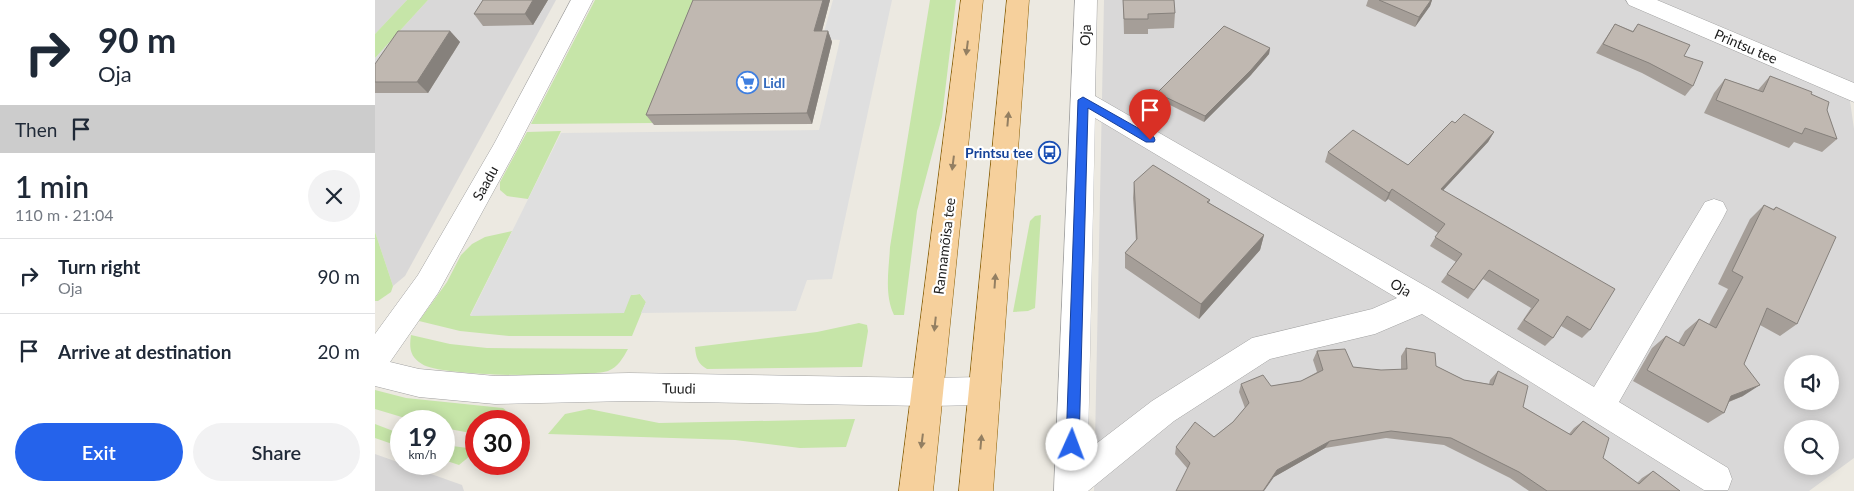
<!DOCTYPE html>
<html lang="en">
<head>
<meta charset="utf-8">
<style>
	body { margin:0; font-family:Lato,sans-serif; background:#f2f2f3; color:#1f2937; height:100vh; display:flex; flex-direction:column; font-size:19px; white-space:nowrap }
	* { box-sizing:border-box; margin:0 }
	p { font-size:16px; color:#747a83 }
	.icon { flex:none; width:28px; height:28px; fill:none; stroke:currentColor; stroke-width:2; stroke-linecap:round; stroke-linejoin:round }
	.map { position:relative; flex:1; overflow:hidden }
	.sheet { display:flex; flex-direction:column; background:#fff; width:375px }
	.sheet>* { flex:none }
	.guide { background:#fff; color:#1f2937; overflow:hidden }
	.buttons { position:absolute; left:1409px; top:355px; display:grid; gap:10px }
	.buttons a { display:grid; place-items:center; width:55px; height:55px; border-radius:50%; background:#fff; box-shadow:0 2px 12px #0003; font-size:25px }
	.speed { position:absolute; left:15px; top:410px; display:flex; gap:10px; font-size:25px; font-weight:700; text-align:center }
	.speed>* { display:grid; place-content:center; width:65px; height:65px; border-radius:50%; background:#fff; box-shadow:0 2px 12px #0003; line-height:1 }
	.speed small { font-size:12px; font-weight:400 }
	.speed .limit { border:8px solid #d22; background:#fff; color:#111 }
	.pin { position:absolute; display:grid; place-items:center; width:42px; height:42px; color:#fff; margin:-51px -21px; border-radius:50% 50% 50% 0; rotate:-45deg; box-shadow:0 0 5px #0007 }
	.pin .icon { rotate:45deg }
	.me { position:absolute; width:55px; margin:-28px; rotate:2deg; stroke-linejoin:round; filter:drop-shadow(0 0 4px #0008) }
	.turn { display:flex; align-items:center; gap:18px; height:105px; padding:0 15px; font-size:22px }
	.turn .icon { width:65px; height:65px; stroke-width:2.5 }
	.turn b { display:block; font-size:35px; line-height:42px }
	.then { display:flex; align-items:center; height:48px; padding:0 15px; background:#0003; gap:10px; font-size:19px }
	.round { display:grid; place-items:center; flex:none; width:52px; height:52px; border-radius:26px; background:#f2f2f3 }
	.head { display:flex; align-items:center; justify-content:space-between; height:85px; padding:0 15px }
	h1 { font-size:30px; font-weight:600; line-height:38px }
	.action { display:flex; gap:10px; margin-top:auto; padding:10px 15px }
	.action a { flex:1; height:58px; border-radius:30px; background:#2563eb; color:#fff; font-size:20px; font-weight:600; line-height:58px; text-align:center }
	.action a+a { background:#f2f2f3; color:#1f2937 }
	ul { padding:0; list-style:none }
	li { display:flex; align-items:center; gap:15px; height:75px; padding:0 15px; border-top:1px solid #e0e1e3 }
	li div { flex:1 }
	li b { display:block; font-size:19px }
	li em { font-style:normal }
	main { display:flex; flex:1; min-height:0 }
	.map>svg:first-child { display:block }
	.residential { fill:#d9d8d8; fill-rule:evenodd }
	.grass { fill:#c6e5a8 }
	.parking { fill:#dfdfdf }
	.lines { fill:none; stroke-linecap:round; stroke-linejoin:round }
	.minor-casing { stroke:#a2a2a2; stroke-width:1 }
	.major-casing { stroke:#8b6007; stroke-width:1 }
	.minor { fill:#fff; fill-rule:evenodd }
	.major { fill:#f6d09c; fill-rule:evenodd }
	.wall { fill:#a59e98 }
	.shaded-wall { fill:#86817c }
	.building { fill:#c0b8b1; stroke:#86817c }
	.oneway { fill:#937f62 }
	.route { fill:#2563eb; stroke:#184099 }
	.labels { text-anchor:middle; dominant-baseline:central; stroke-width:4.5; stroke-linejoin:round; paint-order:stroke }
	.street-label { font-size:14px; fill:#1b1b1b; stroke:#fff }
	.shop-label { font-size:14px; font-weight:bold; fill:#366cbe; stroke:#fff; text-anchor:start }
	.transit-label { font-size:14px; font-weight:bold; fill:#164399; stroke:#fff; text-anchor:end }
</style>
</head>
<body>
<main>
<section class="sheet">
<div class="guide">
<div class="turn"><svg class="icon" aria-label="right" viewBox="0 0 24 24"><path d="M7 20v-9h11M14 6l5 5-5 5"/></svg><div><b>90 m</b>Oja</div></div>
<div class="then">Then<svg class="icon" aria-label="arrive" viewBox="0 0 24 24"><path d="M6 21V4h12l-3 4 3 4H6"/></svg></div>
</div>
<div class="head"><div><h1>1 min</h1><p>110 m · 21:04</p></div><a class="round"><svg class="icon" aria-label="close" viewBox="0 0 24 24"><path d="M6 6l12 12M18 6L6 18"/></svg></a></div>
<ul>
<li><svg class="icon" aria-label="right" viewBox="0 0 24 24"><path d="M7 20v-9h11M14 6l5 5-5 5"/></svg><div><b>Turn right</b><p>Oja</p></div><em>90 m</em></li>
<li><svg class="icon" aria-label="arrive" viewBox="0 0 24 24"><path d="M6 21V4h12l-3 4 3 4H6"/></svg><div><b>Arrive at destination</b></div><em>20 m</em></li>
</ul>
<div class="action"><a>Exit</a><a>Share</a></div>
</section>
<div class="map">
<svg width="1479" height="491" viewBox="0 0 1479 491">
	<rect width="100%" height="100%" fill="#ece9e1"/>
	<g class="residential">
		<polygon points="0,0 32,0 0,34"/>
		<polygon points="53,0 181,0 30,276 18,286 0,232 0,58"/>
		<path d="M729 0H1479V83L1472 80 1479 129V458L1434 491H719ZM1418 364H1455V401H1418ZM1418 429H1455V466H1418Z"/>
		<polygon points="0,454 87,485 89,491 0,491"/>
	</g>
	<g class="grass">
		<polygon points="32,0 53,0 0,58 0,34"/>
		<polygon points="220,0 328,0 280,123 156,124"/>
		<path d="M555 0H581L567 117 542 211 529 315H519C509 294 514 269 515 247Z"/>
		<polygon points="186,131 153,199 132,196 125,190 125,182 152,132"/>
		<polygon points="666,215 660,308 653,311 638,312 655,221 660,216"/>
		<polygon points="137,231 95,315 265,294 271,302 257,336 134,336 85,331 44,321 72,282 86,255 97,244 110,237"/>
		<polygon points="0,232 18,286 16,292 3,301 0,301"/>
		<path d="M484 323 492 325 493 331 487 367 332 369C323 364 321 358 320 347L442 332Z"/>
		<path d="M36 335 75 344 112 348 253 349C248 358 243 367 233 371 209 378 65 377 47 364 35 357 34 348 36 335Z"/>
		<polygon points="0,390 31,398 128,408 137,415 138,421 101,421 101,434 69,428 69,421 40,421 0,409"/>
		<polygon points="214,409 284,423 480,419 471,447 425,448 360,440 173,434 190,414"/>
		<polygon points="0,424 26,434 26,447 0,438"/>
		<polygon points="69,445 101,449 101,451 84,465 69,460"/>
	</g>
	<polygon class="parking" points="458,0 517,0 457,279 432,280 421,311 266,313 271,302 265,294 256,295 249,313 95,316 186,133 444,130 465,40 447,39"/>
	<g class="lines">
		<defs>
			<g id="minor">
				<polygon points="196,0 218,0 141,150 63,293 15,362 44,369 120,376 254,373 552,378 610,377 621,381 625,391 621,401 610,405 552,406 254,401 120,404 44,397 0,386 0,334 43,275 119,144"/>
				<path d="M700 0H722L720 96 1059 291 1219 387 1330 202 1339 199 1348 202 1352 210 1348 218 1244 402 1353 468 1357 479 1353 490H1329L1047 314 1000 334 895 359 799 421 713 491H679ZM720 118 1022 298 997 309 877 338 777 401 713 450Z"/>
				<polygon points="1251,0 1282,0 1479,83 1479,102 1254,5"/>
			</g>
			<g id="major">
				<polygon points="586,0 608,0 558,491 524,491"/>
				<polygon points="632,0 654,0 618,491 584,491"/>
			</g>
		</defs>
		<use href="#minor" class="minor-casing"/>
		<use href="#major" class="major-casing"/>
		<use href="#minor" class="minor"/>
		<use href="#major" class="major"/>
	</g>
	<g class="wall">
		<polygon points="108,0 173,0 158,25 108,26 99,14"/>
		<polygon points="318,0 455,0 447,31 453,31 457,42 437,124 279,125 271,115"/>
		<polygon points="748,0 799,0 800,13 799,28 773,29 773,34 749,34"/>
		<polygon points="993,0 1057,0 1055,6 1040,27 991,6"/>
		<polygon points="1240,24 1258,31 1263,24 1309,56 1318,86 1310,96 1267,73 1221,53"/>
		<polygon points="75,31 85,42 53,93 0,93 0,64"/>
		<polygon points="895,48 894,54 875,76 829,122 781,98 782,93"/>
		<polygon points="1395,76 1436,94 1452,110 1462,139 1447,152 1419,142 1414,148 1329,113 1339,93 1350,79 1383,90"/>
		<polygon points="1080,123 1119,132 1113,142 1068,190 1215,330 1207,338 1186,326 1178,338 1170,346 1142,329 1156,308 1108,279 1093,299 1066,282 1081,262 1055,246 1063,233 1013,199 1010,202 950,162 953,152 1033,165"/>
		<polygon points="759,182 835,200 834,203 889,235 885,250 824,319 750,268 750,253 761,241 758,198"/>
		<polygon points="1389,205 1398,209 1401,207 1422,324 1405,336 1385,325 1369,364 1368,396 1354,402 1349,413 1333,423 1258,381 1277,348 1291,336 1303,343 1310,331 1324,319 1334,324 1353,289 1343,284 1375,219"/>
		<polygon points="1031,348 1061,366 1089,380 1114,384 1115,380 1123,371 1148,407 1194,434 1199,428 1208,421 1228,458 1262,483 1267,478 1278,471 1305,491 1154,491 1135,478 1069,445 1011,438 950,448 899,477 812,468 800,454 801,447 839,437 858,422 870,408 864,392 866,384 896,386 926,381 942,372 938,360 942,351 978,367 1006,370 1026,370 1026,356"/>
	</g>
	<g class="shaded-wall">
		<polygon points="158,0 173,0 158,25 150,14"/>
		<polygon points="448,0 455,0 444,42 439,31"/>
		<polygon points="1056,0 1057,0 1055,6 1040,27 1044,17"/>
		<polygon points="75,31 85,42 53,93 42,82"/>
		<polygon points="453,31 457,42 437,124 432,113"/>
		<polygon points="895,48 894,54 875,76 829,122 830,116"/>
		<polygon points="1119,132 1113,142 1061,198 1066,189"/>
		<polygon points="1017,189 1013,199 1010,202 1014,193"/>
		<polygon points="889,235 885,250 824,319 826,304"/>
		<polygon points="1385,385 1368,396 1340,407 1356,396"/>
		<polygon points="955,441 950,448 899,477 889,491 888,491 902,470"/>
	</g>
	<g class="building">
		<polygon points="108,0 158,0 150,14 99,14"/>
		<polygon points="318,0 448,0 439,31 453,31 432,113 271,115"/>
		<polygon points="748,0 799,0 800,13 773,14 773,19 749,19"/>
		<polygon points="1004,0 1056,0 1044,17"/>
		<polygon points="1240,24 1258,32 1263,24 1315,45 1309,56 1328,62 1318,86 1274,63 1228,44"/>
		<polygon points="849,26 895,48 876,70 830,116 782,93"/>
		<polygon points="23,31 75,31 42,82 0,82 0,64"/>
		<polygon points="1395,76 1437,92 1436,94 1454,102 1452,110 1462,139 1430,128 1427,134 1341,100 1350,79 1388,92"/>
		<polygon points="1089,114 1119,132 1066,189 1240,289 1215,330 1192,316 1178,338 1149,320 1164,300 1114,270 1099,290 1072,274 1087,254 1060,237 1070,224 1017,189 1014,193 953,152 978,130 1033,165 1077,121 1080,123"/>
		<polygon points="778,165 835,200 832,202 889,235 826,304 750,253 762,239 759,182"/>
		<polygon points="1389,205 1399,210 1401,207 1461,237 1422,324 1392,308 1369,364 1385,385 1356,396 1349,413 1272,370 1291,336 1309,346 1324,319 1341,328 1368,277 1357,271"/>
		<polygon points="1031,348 1060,353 1061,366 1089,380 1118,385 1123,371 1153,386 1148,407 1196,435 1208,421 1234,438 1228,458 1264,484 1278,471 1305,491 1172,491 1144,472 1076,438 1016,431 955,441 902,470 888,491 801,491 815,463 801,447 820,422 839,437 858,422 874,403 866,384 888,375 896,386 926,381 948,370 942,351 970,349 978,367 1006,370 1032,369"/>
	</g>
	<defs><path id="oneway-solid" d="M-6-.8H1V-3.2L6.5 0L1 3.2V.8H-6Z" transform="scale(1.25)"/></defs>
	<g class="oneway">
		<use href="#oneway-solid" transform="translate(592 48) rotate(97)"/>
		<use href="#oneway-solid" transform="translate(633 119) rotate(-85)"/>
		<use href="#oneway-solid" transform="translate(578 163) rotate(97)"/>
		<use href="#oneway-solid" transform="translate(620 281) rotate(-86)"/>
		<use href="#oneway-solid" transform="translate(560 324) rotate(96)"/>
		<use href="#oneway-solid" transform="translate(547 441) rotate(97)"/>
		<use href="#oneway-solid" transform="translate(606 442) rotate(-85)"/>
	</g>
	<polygon class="route" points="708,97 779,137 780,140 779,142 771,142 713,108 704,445 702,449 697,451 693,449 691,445 703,100"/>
	<defs>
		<symbol id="supermarket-ring" viewBox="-11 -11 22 22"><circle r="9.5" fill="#fff" stroke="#3f7fe0" stroke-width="1.5"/><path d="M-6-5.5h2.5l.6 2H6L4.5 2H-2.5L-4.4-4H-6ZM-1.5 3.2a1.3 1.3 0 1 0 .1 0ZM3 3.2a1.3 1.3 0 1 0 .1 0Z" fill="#3f7fe0"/></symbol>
		<symbol id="bus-ring" viewBox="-11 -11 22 22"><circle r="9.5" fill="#fff" stroke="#1a4fb4" stroke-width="1.5"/><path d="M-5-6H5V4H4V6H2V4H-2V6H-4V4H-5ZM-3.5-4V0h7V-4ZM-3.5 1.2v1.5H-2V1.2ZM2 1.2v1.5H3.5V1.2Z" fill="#1a4fb4"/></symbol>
	</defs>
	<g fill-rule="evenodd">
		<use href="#supermarket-ring" x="360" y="70" width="25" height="25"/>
		<use href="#bus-ring" x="662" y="140" width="25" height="25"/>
	</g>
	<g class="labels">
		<g class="street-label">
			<text transform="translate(710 35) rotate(-88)">Oja</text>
			<text transform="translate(1371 46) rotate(23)">Printsu tee</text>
			<text transform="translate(110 183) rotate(-61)">Saadu</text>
			<text transform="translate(569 246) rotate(-83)">Rannamõisa tee</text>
			<text transform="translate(1026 287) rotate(30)">Oja</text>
			<text transform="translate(304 388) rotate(1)">Tuudi</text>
		</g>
		<g class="shop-label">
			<text x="388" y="82">Lidl</text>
		</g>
		<g class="transit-label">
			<text x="658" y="152">Printsu tee</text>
		</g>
	</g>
</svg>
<div class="buttons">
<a><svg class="icon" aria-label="sound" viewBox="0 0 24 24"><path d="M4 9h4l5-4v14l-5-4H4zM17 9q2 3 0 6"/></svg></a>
<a><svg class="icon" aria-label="search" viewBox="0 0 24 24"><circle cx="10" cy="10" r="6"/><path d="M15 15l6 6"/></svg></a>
</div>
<div class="speed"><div>19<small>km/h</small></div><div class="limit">30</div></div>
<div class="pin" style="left:775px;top:140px;background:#d93025"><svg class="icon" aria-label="arrive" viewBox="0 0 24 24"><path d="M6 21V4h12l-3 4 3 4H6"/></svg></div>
<svg class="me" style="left:697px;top:445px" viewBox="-20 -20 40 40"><circle r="19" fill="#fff"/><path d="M0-13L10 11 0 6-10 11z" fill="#2563eb"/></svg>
</div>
</main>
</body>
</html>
